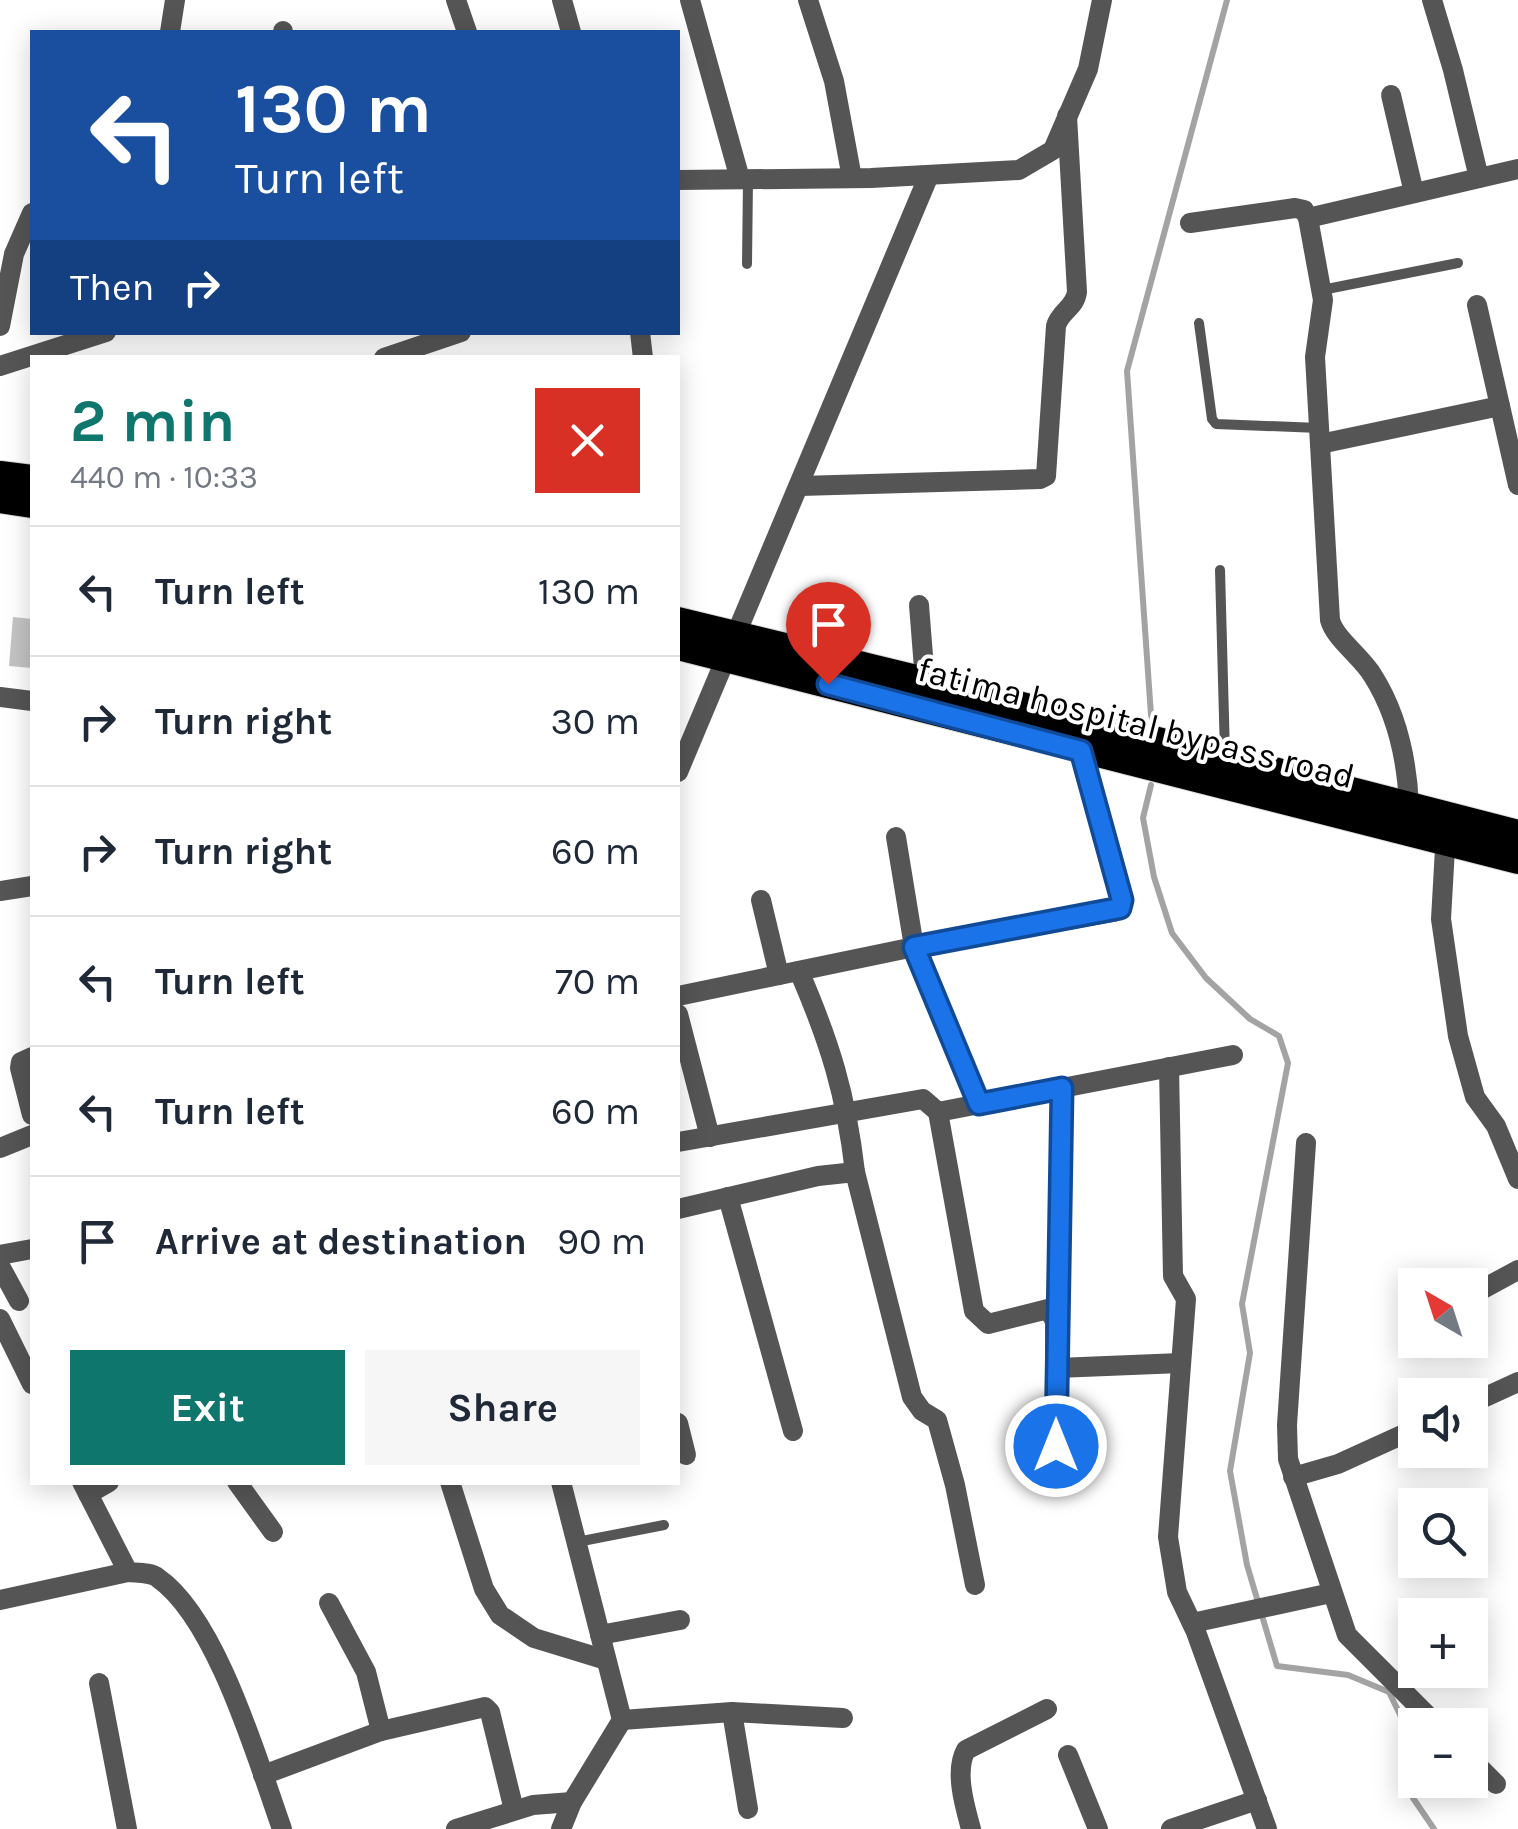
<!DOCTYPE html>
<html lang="en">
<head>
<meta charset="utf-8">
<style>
	body { margin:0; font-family:Karla,sans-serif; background:#f6f6f7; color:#1f2937; height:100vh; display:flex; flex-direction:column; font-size:38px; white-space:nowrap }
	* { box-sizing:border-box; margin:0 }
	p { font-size:32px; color:#747a83 }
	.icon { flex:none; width:55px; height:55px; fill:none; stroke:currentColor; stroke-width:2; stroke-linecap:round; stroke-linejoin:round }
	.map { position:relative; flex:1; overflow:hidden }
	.panel { position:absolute; left:30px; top:355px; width:650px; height:1130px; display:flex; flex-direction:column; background:#fff; border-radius:0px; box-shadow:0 5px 25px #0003 }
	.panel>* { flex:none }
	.top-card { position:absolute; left:30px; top:30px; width:650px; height:305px; border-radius:0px; box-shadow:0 5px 25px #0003; background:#1a4fa0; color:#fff; overflow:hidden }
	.needle { width:65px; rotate:321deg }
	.controls { position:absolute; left:1398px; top:1268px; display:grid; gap:20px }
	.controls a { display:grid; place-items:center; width:90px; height:90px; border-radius:0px; background:#fff; box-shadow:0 5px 25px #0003; font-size:50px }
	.pin { position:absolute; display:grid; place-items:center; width:85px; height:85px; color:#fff; margin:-102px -42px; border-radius:50% 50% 50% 0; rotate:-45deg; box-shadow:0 0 10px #0007 }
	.pin .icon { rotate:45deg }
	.me { position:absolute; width:110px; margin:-55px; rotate:0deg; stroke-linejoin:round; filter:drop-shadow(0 0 8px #0008) }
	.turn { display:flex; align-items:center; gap:35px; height:210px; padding:0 40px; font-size:45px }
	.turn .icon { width:130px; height:130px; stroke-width:2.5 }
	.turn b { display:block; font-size:70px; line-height:85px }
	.then { display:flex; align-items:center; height:95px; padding:0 40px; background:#0003; gap:20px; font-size:38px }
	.round { display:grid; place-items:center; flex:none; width:105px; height:105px; border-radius:0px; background:#f6f6f7 }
	.headline { display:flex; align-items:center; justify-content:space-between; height:170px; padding:0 40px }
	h1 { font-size:60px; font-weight:700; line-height:75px; color:#0f766e }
	.action { display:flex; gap:20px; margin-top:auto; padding:20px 40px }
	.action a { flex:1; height:115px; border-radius:0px; background:#0f766e; color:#fff; font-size:40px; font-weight:700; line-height:115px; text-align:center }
	.action a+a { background:#f6f6f7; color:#1f2937 }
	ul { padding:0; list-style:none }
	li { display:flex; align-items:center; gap:30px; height:130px; padding:0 40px; border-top:2px solid #e0e1e3 }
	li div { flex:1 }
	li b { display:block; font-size:38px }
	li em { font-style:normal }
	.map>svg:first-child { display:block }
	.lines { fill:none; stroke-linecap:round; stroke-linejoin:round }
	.stream { stroke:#a3a3a3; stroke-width:6 }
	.building { fill:#c4c4c4 }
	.trunk-casing { stroke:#dbdbdb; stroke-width:30 }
	.service { stroke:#555; stroke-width:10 }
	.minor { stroke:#555; stroke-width:20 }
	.trunk { stroke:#000; stroke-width:28 }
	.route-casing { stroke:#114b97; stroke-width:25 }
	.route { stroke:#1a73e8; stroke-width:18 }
	.labels { text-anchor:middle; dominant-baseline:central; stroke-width:8; stroke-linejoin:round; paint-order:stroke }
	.street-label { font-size:35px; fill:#000; stroke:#fff }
</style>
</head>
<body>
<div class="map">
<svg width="1518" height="1829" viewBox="0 0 1518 1829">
	<rect width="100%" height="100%" fill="#fff"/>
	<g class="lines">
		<g class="stream">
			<polyline points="1156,730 1151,715 1127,371 1227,0"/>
			<polyline points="1151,785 1143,818 1154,877 1172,933 1206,978 1250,1019 1279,1036 1288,1063 1242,1304 1250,1353 1230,1471 1247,1565 1277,1666 1348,1675 1389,1692 1406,1727 1413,1798 1434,1829"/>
		</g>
	</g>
	<polygon class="building" points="13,617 32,619 32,668 9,666"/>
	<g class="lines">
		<defs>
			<g id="trunk">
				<polyline points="0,475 32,479"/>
				<polyline points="0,499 32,504"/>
				<polyline points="678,621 925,681 1518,834"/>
				<polyline points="678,646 1518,860"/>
			</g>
		</defs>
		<use href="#trunk" class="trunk-casing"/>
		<g class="service">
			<polyline points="747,264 748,180"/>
			<polyline points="1322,290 1458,263"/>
			<polyline points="1199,323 1212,419 1216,424 1319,428"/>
			<polyline points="1220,570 1225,754"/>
			<polyline points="577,1542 664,1525"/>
		</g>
		<g class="minor">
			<polyline points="456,0 467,32"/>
			<polyline points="562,0 571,32"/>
			<polyline points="690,0 740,179"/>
			<polyline points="808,0 834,81 852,178"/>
			<polyline points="1432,0 1453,70 1479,178"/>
			<polyline points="283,31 283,32"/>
			<polyline points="170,32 175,0"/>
			<polyline points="1391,95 1414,193"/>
			<polyline points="678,180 871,178 1019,170 1053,150 1088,69 1102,0"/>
			<polyline points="1308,218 1518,169"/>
			<path d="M1190 223 1295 208 1304 210 1308 218 1323 300 1315 357 1330 620C1335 639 1362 657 1373 676 1397 714 1407 762 1409 805"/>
			<polyline points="1477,305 1518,485"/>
			<polyline points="0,326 14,254 32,213"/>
			<polyline points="640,332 643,358"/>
			<polyline points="384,358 461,332"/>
			<polyline points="0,366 106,332"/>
			<polyline points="1320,444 1500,406"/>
			<path d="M800 486 1040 479 1046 476 1056 326C1060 311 1075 308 1077 292L1067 116"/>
			<polyline points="919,605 925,681"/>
			<polyline points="0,697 32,701"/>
			<polyline points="678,772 929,175"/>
			<polyline points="1446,831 1441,919 1458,1036 1475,1097 1496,1126 1518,1179"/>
			<polyline points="896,837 914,947 1113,912 1120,908 1122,899 1081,751"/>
			<polyline points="0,891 32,886"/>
			<polyline points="761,900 779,975"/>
			<path d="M799 971C830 1043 846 1094 855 1172"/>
			<polyline points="678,996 914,947 979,1104"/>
			<polyline points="678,1014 710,1137"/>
			<polyline points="32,1057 21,1062 20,1068 32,1115"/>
			<polyline points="1169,1067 1173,1276 1186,1299 1168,1537 1177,1592 1196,1632 1267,1829"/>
			<polyline points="938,1112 1233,1055"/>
			<polyline points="678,1142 923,1099 938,1112 974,1311 988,1324 1048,1309 1055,1321 1056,1485"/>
			<polyline points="1306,1143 1287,1425 1288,1459 1347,1635 1437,1725"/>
			<polyline points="0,1148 32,1135"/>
			<polyline points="728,1197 793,1431"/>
			<polyline points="678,1209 818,1176 855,1172 912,1397 922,1411 937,1420 955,1485 975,1585"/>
			<polyline points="0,1255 32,1249"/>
			<polyline points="0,1266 19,1301"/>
			<polyline points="1470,1296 1518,1270"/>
			<polyline points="0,1319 32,1384"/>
			<polyline points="1057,1325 1062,1088"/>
			<polyline points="1057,1368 1181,1363"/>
			<polyline points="1470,1404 1518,1382"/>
			<polyline points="678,1423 686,1455"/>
			<polyline points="1293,1477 1338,1464 1415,1429"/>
			<path d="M82 1482 128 1572C138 1573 151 1572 158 1578 217 1619 258 1762 282 1829"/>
			<polyline points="237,1482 273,1532"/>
			<polyline points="450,1482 484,1589 500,1615 534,1638 606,1660"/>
			<polyline points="561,1482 622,1720 572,1802 561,1829"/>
			<polyline points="88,1494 109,1482"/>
			<polyline points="0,1600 128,1572"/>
			<polyline points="329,1603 366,1672 381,1731"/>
			<polyline points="1192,1623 1331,1593"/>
			<polyline points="600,1635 680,1620"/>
			<polyline points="99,1683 127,1829"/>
			<polyline points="732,1712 748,1809"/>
			<polyline points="622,1720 732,1712 843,1718"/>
			<polyline points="1068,1755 1098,1829"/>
			<polyline points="1470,1758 1496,1784"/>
			<polyline points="263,1775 381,1731 485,1707 490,1712 514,1810"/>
			<polyline points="456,1829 533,1805 572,1802"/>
			<path d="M971 1829C965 1807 954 1771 966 1750L1047 1709"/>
			<polyline points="1171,1829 1257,1800"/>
		</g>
		<use href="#trunk" class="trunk"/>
	</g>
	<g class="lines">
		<defs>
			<polyline id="route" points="828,684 1081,751 1122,900 1120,908 914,947 979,1104 1062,1088 1056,1446"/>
		</defs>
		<use href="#route" class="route-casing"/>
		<use href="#route" class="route"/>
	</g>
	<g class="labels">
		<g class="street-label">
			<text transform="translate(1136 723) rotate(14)">fatima hospital bypass road</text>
		</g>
	</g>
</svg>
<div class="controls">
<a><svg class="needle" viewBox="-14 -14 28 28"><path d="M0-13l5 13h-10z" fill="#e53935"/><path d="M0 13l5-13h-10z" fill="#747a83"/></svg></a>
<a><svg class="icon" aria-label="sound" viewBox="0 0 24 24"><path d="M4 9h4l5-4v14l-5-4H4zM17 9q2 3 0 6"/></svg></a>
<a><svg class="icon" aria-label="search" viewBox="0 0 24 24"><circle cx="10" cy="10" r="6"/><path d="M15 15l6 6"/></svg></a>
<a>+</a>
<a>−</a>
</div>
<div class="pin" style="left:828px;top:684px;background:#d93025"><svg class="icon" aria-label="arrive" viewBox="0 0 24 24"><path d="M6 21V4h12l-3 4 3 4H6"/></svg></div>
<svg class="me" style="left:1056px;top:1446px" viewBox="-20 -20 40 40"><circle r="17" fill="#1a73e8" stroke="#fff" stroke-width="3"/><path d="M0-11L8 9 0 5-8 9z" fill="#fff"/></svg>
<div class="top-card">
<div class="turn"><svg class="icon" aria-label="left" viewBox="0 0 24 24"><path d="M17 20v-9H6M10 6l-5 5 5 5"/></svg><div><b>130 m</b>Turn left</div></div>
<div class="then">Then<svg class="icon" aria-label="right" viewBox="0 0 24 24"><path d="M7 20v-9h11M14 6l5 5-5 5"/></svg></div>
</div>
<section class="panel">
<div class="headline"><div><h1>2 min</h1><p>440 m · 10:33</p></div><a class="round" style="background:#d93025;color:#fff"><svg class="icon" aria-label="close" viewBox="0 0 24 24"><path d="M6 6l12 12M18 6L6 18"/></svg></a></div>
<ul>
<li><svg class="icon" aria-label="left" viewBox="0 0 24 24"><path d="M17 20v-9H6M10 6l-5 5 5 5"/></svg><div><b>Turn left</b></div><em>130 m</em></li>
<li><svg class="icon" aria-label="right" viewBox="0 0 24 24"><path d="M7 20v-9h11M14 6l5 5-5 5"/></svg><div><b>Turn right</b></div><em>30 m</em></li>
<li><svg class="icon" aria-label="right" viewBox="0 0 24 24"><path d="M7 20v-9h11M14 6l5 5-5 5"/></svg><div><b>Turn right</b></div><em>60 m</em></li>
<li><svg class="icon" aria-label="left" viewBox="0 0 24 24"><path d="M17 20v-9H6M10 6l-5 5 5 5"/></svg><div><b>Turn left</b></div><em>70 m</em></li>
<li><svg class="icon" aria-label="left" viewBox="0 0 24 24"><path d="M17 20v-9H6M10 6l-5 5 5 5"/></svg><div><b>Turn left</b></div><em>60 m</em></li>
<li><svg class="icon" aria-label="arrive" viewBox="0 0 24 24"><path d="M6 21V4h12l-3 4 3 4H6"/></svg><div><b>Arrive at destination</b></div><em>90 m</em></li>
</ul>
<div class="action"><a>Exit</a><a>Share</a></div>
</section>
</div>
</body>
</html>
